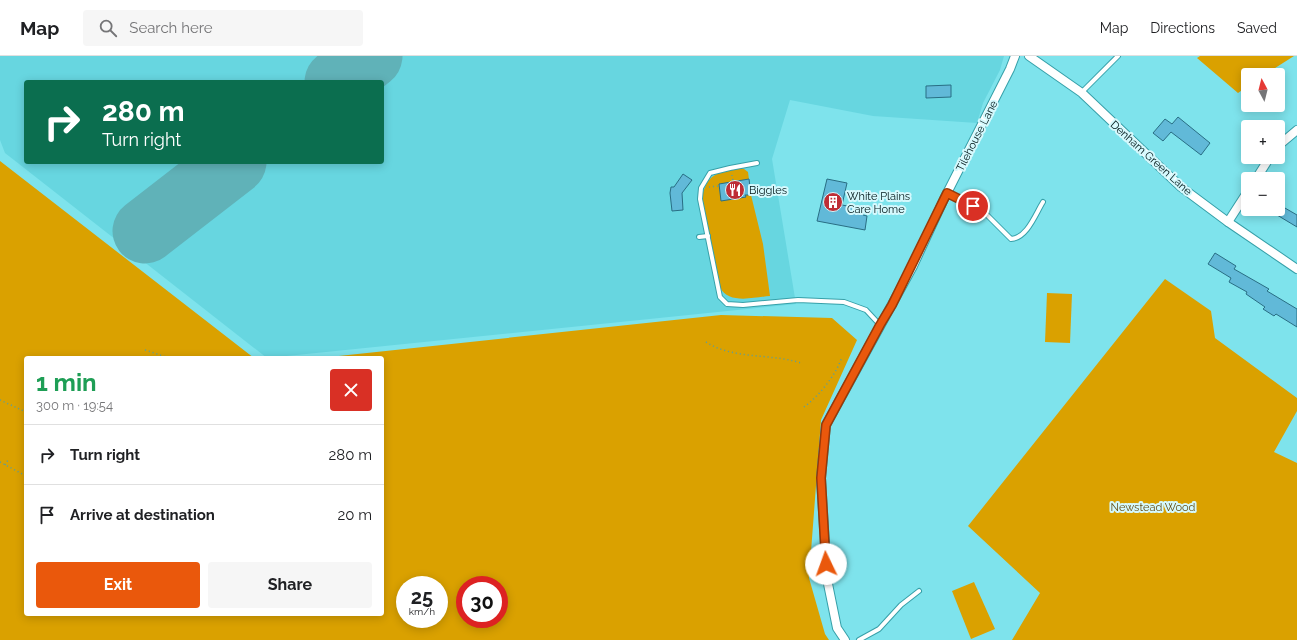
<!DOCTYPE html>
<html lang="en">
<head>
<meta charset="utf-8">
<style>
	body { margin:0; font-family:Raleway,sans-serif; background:#f6f6f6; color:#202124; height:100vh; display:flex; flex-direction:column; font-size:15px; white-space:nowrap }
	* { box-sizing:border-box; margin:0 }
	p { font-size:13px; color:#757577 }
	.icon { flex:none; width:22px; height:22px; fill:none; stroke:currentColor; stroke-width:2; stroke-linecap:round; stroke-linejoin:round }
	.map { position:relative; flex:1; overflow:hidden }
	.panel { position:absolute; left:24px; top:300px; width:360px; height:260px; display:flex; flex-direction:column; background:#fff; border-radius:4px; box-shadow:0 2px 10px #0003 }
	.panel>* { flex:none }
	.hud { position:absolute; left:24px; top:24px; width:360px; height:84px; border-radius:4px; box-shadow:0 2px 10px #0003; background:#0b6e4f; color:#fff; overflow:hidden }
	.needle { width:26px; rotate:353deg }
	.controls { position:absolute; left:1241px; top:12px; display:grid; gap:8px }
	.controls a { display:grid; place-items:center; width:44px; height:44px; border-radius:4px; background:#fff; box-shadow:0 2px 10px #0003; font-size:20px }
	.speed { position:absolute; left:396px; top:520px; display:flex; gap:8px; font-size:20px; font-weight:700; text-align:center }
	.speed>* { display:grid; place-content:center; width:52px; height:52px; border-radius:50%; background:#fff; box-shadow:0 2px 10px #0003; line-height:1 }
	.speed small { font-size:10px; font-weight:400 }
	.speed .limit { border:6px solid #d22; background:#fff; color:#111 }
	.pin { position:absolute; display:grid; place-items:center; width:34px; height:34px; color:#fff; margin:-17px; border:2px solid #fff; border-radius:50%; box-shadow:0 1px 4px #0007 }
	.me { position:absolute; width:44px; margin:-22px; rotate:357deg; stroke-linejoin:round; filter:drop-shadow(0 0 3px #0008) }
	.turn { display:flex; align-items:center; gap:14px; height:84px; padding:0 12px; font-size:18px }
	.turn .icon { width:52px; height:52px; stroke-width:2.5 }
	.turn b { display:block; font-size:28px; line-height:34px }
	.round { display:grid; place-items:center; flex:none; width:42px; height:42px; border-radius:4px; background:#f6f6f6 }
	.overview { display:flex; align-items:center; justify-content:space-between; height:68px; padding:0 12px }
	h1 { font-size:24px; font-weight:700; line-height:30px; color:#1e9e55 }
	.button { display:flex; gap:8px; margin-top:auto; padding:8px 12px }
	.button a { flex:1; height:46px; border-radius:4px; background:#ea580c; color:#fff; font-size:16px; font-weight:700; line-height:46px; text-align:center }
	.button a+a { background:#f6f6f6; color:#202124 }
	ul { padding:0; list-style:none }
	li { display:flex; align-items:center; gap:12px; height:60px; padding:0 12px; border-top:1px solid #e0e0e0 }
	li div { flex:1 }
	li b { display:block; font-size:15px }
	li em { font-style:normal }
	header { display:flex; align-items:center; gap:24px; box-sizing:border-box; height:56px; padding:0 20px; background:#fff; border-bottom:1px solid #e0e0e0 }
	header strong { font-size:19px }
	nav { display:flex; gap:22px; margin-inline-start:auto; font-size:14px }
	.search { width:280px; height:36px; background:#f6f6f6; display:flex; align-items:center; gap:10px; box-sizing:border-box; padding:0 14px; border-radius:4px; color:#757577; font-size:15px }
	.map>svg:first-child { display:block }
	.built { fill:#67d6e0; fill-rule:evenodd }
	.green { fill:#daa100; fill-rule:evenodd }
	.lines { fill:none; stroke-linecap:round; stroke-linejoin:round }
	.runway { stroke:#60b2b8; stroke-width:65 }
	.building { fill:#61b9d8; stroke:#296e84 }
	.service-casing { stroke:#36a0a9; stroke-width:6 }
	.minor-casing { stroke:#36a0a9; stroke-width:10 }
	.path { stroke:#549ea4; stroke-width:1.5; stroke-dasharray:1 3; stroke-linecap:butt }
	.service { stroke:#fff; stroke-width:4 }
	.minor { stroke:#fff; stroke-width:8 }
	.route-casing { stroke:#983908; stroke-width:10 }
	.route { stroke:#ea580c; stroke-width:7 }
	.labels { text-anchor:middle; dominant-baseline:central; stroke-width:4; stroke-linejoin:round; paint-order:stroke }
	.street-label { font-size:11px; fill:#021719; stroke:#d5f9fd }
	.poi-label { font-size:11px; fill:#021719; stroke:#d5f9fd; text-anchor:start }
	.park-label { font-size:11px; fill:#654c14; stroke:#d5f9fd }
</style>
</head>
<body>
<header>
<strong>Map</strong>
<div class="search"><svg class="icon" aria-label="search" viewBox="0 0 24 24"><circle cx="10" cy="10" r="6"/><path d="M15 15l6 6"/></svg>Search here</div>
<nav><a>Map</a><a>Directions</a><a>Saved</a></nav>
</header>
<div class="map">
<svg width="1297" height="584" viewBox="0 0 1297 584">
	<rect width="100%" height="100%" fill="#7ee3ec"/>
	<path class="built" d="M0 0H1004L1000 14 983 47 977 67 873 60 790 44 772 103 796 248 267 302 5 97 0 84ZM26 26H382V106H26Z"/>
	<g class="green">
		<polygon points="1200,0 1294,0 1264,19 1248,19 1248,30 1238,37 1197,2"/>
		<path d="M0 105 254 302H26V558H382V302H320L721 259 832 262 857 284 821 364 809 522 825 578 829 584H0ZM405 529H439V563H405ZM465 529H499V563H465Z"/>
		<path d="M739 112 744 113 748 116 751 139 763 188 770 240C755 241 728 249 720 231L702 141C708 117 717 117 739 112Z"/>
		<polygon points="1165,223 1211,255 1215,282 1297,342 1297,355 1274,396 1297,407 1297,584 1012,584 1040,537 968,470"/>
		<polygon points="1047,237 1072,238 1070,287 1045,286"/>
		<polygon points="974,526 995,573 971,583 952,535"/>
	</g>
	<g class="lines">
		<g class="runway">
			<polyline points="337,26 370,0"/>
			<polyline points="145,175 234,106"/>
		</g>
	</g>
	<g class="building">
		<polygon points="951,29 951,41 926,42 926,30"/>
		<polygon points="1178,61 1210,87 1201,99 1171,76 1163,85 1153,77 1165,63 1172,68"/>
		<polygon points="683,118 692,124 682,137 683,154 672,155 670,137 671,131 674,131"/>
		<polygon points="749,123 751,139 745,139 746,141 721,145 719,128"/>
		<polygon points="827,123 847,127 842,149 864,153 863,159 867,160 865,174 817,165"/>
		<polygon points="1278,148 1297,159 1297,171 1267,153 1278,153"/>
		<polygon points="1215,197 1236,210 1234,213 1269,233 1267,235 1297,253 1297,271 1276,258 1274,260 1263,253 1265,251 1246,238 1247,236 1229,226 1231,222 1208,208"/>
	</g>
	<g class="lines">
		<defs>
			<g id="service">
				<polyline points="1082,36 1118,0"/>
				<polyline points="757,107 730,112 710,117 701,132 700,143 720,241 727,248 743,249 798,244 844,246 866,254 880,269"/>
				<path d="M947 137 983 155 1011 183C1027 182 1035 159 1043 146"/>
				<polyline points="699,181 708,180"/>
				<polyline points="859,584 879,573 901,549 919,535"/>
			</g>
			<g id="minor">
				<polyline points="1029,0 1082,37 1181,131 1228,166 1297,213"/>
				<polyline points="1278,90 1297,74"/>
				<polyline points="1256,123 1270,101"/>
				<polyline points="1228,166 1248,135"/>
				<polyline points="845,584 837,572 827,523 821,422 826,369 913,210 944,143 1010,13 1015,0"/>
			</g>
		</defs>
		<use href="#service" class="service-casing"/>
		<use href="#minor" class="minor-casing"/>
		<g class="path">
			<polyline points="732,119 733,125"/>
			<polyline points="709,131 719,130"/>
			<path d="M706 286C734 304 770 297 801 307"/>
			<polyline points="145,294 169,302"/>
			<polyline points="0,344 26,356"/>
			<path d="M804 351C819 340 836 319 842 301"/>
			<polyline points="0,406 26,420"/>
			<polyline points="5,409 8,404"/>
			<polyline points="149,558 149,560"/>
		</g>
		<use href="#service" class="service"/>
		<use href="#minor" class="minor"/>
	</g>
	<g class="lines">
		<defs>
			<polyline id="route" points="826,508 821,422 826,369 880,269 892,249 947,137 973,150"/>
		</defs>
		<use href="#route" class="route-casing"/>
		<use href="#route" class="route"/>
	</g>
	<defs>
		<symbol id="restaurant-disc" viewBox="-11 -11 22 22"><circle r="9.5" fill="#be2e36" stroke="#d5f9fd"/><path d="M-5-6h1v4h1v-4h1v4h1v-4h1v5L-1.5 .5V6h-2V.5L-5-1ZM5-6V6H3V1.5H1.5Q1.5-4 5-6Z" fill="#fff"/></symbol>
		<symbol id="building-disc" viewBox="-11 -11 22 22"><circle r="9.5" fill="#be2e36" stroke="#d5f9fd"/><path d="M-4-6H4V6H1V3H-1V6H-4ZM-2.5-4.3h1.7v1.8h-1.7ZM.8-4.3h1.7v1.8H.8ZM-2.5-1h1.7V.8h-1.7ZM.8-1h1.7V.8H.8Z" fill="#fff"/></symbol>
	</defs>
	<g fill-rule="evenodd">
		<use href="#restaurant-disc" x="724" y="123" width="22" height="22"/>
		<use href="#building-disc" x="822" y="135" width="22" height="22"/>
	</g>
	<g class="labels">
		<g class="street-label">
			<text transform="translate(977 80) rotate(-63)">Tilehouse Lane</text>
			<text transform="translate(1151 102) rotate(42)">Denham Green Lane</text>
		</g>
		<g class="poi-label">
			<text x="749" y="134">Biggles</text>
			<text x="847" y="140">White Plains<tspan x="847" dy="13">Care Home</tspan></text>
		</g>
		<g class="park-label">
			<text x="1153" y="451">Newstead Wood</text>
		</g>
	</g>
</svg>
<div class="controls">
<a><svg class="needle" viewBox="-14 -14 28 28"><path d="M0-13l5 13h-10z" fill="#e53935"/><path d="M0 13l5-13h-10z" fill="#757577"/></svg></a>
<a>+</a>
<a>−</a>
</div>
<div class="speed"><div>25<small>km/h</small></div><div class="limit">30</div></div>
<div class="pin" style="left:973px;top:150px;background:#d93025"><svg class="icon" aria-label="arrive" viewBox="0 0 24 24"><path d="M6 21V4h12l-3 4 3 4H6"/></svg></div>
<svg class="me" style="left:826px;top:508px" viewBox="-20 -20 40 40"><circle r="19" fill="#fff"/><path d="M0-13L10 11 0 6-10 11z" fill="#ea580c"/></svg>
<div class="hud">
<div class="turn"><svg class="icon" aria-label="right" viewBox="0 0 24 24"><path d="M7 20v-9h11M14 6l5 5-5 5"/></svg><div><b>280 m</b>Turn right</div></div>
</div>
<section class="panel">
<div class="overview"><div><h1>1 min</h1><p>300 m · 19:54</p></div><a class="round" style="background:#d93025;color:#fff"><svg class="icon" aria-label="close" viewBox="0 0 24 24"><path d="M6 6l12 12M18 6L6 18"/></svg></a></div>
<ul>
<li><svg class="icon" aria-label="right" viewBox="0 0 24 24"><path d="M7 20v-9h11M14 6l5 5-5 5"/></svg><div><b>Turn right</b></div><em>280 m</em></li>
<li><svg class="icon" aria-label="arrive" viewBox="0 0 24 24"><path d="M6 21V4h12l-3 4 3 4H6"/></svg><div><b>Arrive at destination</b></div><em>20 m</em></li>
</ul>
<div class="button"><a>Exit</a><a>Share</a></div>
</section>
</div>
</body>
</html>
